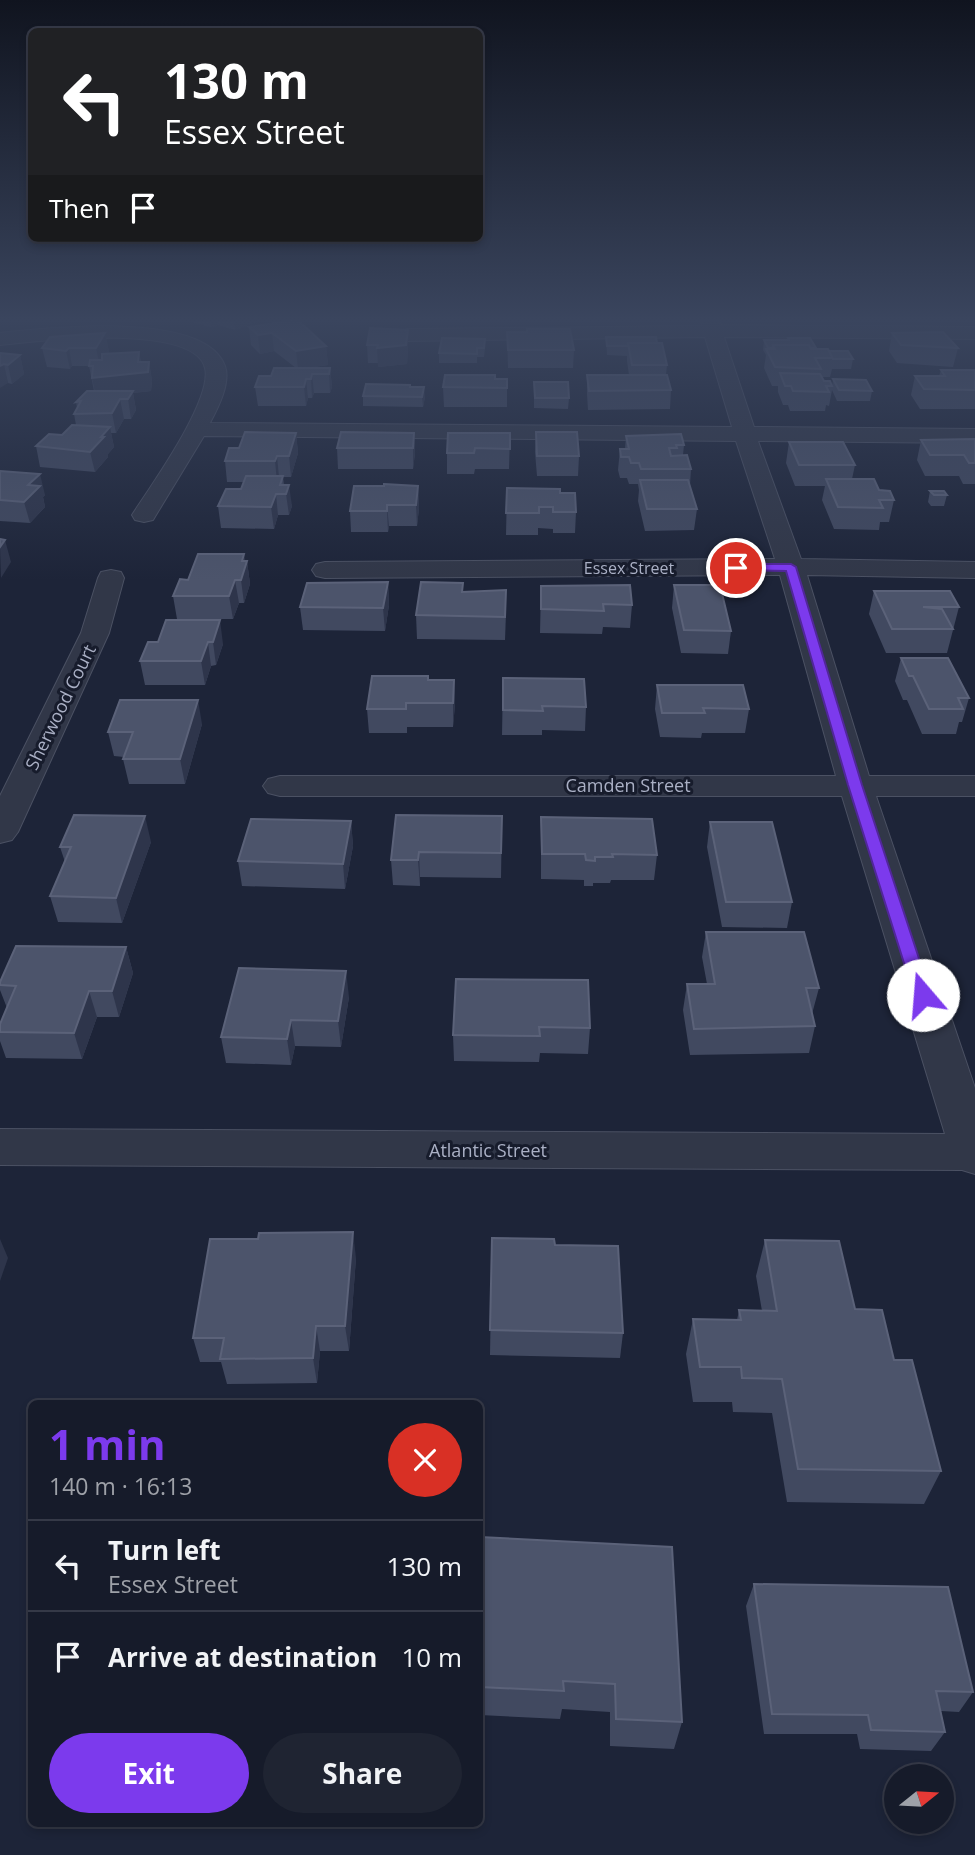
<!DOCTYPE html>
<html lang="en">
<head>
<meta charset="utf-8">
<style>
	body { margin:0; font-family:"Open Sans",sans-serif; background:#1f2432; color:#f1f3f6; height:100vh; display:flex; flex-direction:column; font-size:26px; white-space:nowrap }
	* { box-sizing:border-box; margin:0 }
	p { font-size:23px; color:#9ea1a8 }
	.icon { flex:none; width:38px; height:38px; fill:none; stroke:currentColor; stroke-width:2; stroke-linecap:round; stroke-linejoin:round }
	.map { position:relative; flex:1; overflow:hidden }
	.details { position:absolute; left:28px; top:1400px; width:455px; height:427px; display:flex; flex-direction:column; background:#161b2a; border-radius:10px; box-shadow:0 4px 10px #0003,0 0 0 2px #353947 }
	.details>* { flex:none }
	.hud { position:absolute; left:28px; top:28px; width:455px; height:214px; border-radius:10px; box-shadow:0 4px 10px #0003,0 0 0 2px #353947; background:#202124; color:#fff; overflow:hidden }
	.needle { width:46px; rotate:72deg }
	.tools { position:absolute; left:884px; top:1764px; display:grid; gap:14px }
	.tools a { display:grid; place-items:center; width:70px; height:70px; border-radius:50%; background:#161b2a; box-shadow:0 4px 10px #0003,0 0 0 2px #353947; font-size:35px }
	.pin { position:absolute; display:grid; place-items:center; width:60px; height:60px; color:#fff; margin:-30px; border:4px solid #fff; border-radius:50%; box-shadow:0 2px 7px #0007 }
	.me { position:absolute; width:77px; margin:-38px; rotate:342deg; stroke-linejoin:round; filter:drop-shadow(0 0 5px #0008) }
	.turn { display:flex; align-items:center; gap:24px; height:147px; padding:0 21px; font-size:32px }
	.turn .icon { width:91px; height:91px; stroke-width:2.5 }
	.turn b { display:block; font-size:49px; line-height:60px }
	.then { display:flex; align-items:center; height:66px; padding:0 21px; background:#0003; gap:14px; font-size:26px }
	.round { display:grid; place-items:center; flex:none; width:74px; height:74px; border-radius:37px; background:#1f2432 }
	.headline { display:flex; align-items:center; justify-content:space-between; height:119px; padding:0 21px }
	h1 { font-size:42px; font-weight:700; line-height:52px; color:#7c3aed }
	.primary-button { display:flex; gap:14px; margin-top:auto; padding:14px 21px }
	.primary-button a { flex:1; height:80px; border-radius:42px; background:#7c3aed; color:#fff; font-size:28px; font-weight:700; line-height:80px; text-align:center }
	.primary-button a+a { background:#1f2432; color:#f1f3f6 }
	ul { padding:0; list-style:none }
	li { display:flex; align-items:center; gap:21px; height:91px; padding:0 21px; border-top:2px solid #353947 }
	li div { flex:1 }
	li b { display:block; font-size:26px }
	li em { font-style:normal }
	.map>svg:first-child { display:block }
	.lines { fill:none; stroke-linecap:round; stroke-linejoin:round }
	.street-casing { stroke:#4b5163; stroke-width:2 }
	.street { fill:#313748; fill-rule:evenodd }
	.wall { fill:#414960 }
	.shaded-wall { fill:#2e354b }
	.building { fill:#4c546b; stroke:#5b6279; stroke-width:2 }
	.route { fill:#7c3aed; stroke:#51269a; stroke-width:2 }
	.labels { text-anchor:middle; dominant-baseline:central; stroke-width:6; stroke-linejoin:round; paint-order:stroke }
	.far-street-label { font-size:16px; fill:#aab0c5; stroke:#171c2c }
	.street-label { font-size:18px; fill:#aab0c5; stroke:#171c2c }
</style>
</head>
<body>
<div class="map">
<svg width="975" height="1855" viewBox="0 0 975 1855">
	<rect width="100%" height="100%" fill="#1d2438"/>
	<g class="lines">
		<defs>
			<g id="street">
				<path d="M701 321H719L721 325 975 327V339L724 337 754 427 975 429V443L758 441 801 559 975 562V578L807 575 869 776H975V796H876L975 1088V1174L962 1170 0 1165V1129L945 1134 842 796H280L268 793 263 786 268 779 280 776H836L780 575 325 578 316 576 312 570 316 564 325 562 775 559 736 441 204 436 156 515 153 520 144 522 135 520 132 515C150 487 213 400 205 368 194 322 35 341 0 345V333C46 328 205 310 225 366 231 383 218 408 210 423L732 427 705 337 407 341 398 335 407 329 702 326Z"/>
				<polygon points="111,570 121,572 124,578 109,633 18,832 12,840 0,843 0,796 81,633 98,578 101,572"/>
			</g>
		</defs>
		<use href="#street" class="street-casing"/>
		<use href="#street" class="street"/>
	</g>
	<g class="wall">
		<polygon points="192,321 259,321 235,330 218,325 211,327 192,322"/>
		<polygon points="249,327 326,346 328,365 307,368 330,368 332,387 330,393 314,393 312,398 308,398 306,406 258,406 255,387 271,376 296,368 274,351 260,354 251,345"/>
		<polygon points="370,328 408,348 407,364 378,367 378,363 368,363 367,345"/>
		<polygon points="507,332 574,350 573,368 508,368"/>
		<polygon points="105,333 109,352 107,354 139,352 141,362 149,362 152,381 151,391 133,393 136,410 131,419 124,419 116,433 111,433 114,447 108,454 108,457 95,472 40,467 36,446 62,435 76,425 74,414 77,408 76,402 94,391 89,366 72,366 70,369 47,367 42,348"/>
		<polygon points="892,333 958,348 953,367 897,363 889,351"/>
		<polygon points="606,337 657,343 667,365 666,375 671,390 670,409 588,410 587,394 587,375 629,375 627,361 627,356 607,355"/>
		<polygon points="442,338 485,348 484,357 477,357 477,363 439,363 439,353"/>
		<polygon points="788,338 816,348 816,349 829,351 853,359 851,369 832,369 830,377 822,377 824,381 832,386 833,379 872,391 870,401 837,401 832,390 829,406 826,405 825,411 790,411 788,405 783,405 778,392 778,386 772,386 764,368 766,355 763,350 764,340 788,340"/>
		<polygon points="0,353 20,355 24,374 12,384 8,383"/>
		<polygon points="941,370 975,370 975,409 920,409 911,395 915,376 939,376"/>
		<polygon points="495,379 507,379 507,407 444,407 443,387"/>
		<polygon points="534,382 569,398 568,409 534,408"/>
		<polygon points="410,387 425,397 423,407 363,406 363,396"/>
		<polygon points="536,432 579,456 578,476 537,476 535,452"/>
		<polygon points="296,433 298,453 291,477 283,477 284,485 292,506 289,515 278,515 274,529 221,528 218,506 241,489 244,482 227,482 225,461 239,448"/>
		<polygon points="414,433 415,453 413,469 338,469 337,448"/>
		<polygon points="510,433 509,469 475,469 474,474 447,474 447,453"/>
		<polygon points="626,436 684,445 683,455 691,469 690,485 697,509 694,530 645,531 638,501 639,490 638,484 629,484 627,478 620,478 618,470 620,449 625,449"/>
		<polygon points="975,439 975,484 963,484 959,476 925,476 917,460 921,440"/>
		<polygon points="789,442 855,465 852,479 879,490 894,500 889,522 880,522 879,530 834,529 822,500 825,486 795,486 786,463"/>
		<polygon points="0,471 45,495 43,497 45,507 30,523 0,521"/>
		<polygon points="418,486 419,508 417,526 389,526 388,532 351,532 350,511"/>
		<polygon points="507,488 560,493 576,512 575,533 553,533 553,529 538,528 538,535 506,535"/>
		<polygon points="930,491 947,495 944,506 931,506 928,502"/>
		<polygon points="247,561 250,584 244,603 239,603 233,619 177,619 173,596 188,580"/>
		<polygon points="388,582 389,605 385,631 303,630 300,607"/>
		<polygon points="674,585 731,631 728,654 681,653 672,608"/>
		<polygon points="541,586 632,605 630,628 603,627 602,634 540,633"/>
		<polygon points="874,591 959,607 947,653 886,653 869,614"/>
		<polygon points="506,613 505,640 417,639 416,615"/>
		<polygon points="166,620 223,644 216,665 211,666 205,685 145,685 140,661 158,642"/>
		<polygon points="901,658 969,698 962,722 959,722 956,734 922,734 907,700 903,700 895,681"/>
		<polygon points="503,678 586,707 585,731 542,730 542,735 502,735"/>
		<polygon points="428,680 454,680 455,704 453,727 407,727 407,733 369,733 367,709"/>
		<polygon points="657,685 749,709 745,733 702,733 701,738 660,737 655,709"/>
		<polygon points="202,724 185,784 129,784 123,759 124,757 114,756 108,732"/>
		<polygon points="502,816 501,878 420,877 420,886 393,885 391,860"/>
		<polygon points="541,817 657,855 654,880 611,880 610,883 593,883 593,886 584,886 584,880 541,879"/>
		<polygon points="351,821 353,846 345,889 242,886 238,861"/>
		<polygon points="710,822 792,902 787,928 722,927 707,847"/>
		<polygon points="151,842 122,923 58,922 50,896 65,862 60,847"/>
		<polygon points="706,932 819,988 812,1014 815,1026 809,1053 690,1055 683,1010 687,984 707,984 702,957"/>
		<polygon points="126,947 133,973 119,1017 97,1017 82,1059 6,1058 0,1041 0,1024 7,1008 0,990 0,982"/>
		<polygon points="456,979 590,1028 588,1054 540,1053 539,1062 454,1061 453,1035"/>
		<polygon points="349,997 341,1047 295,1046 291,1065 226,1063 221,1037"/>
		<polygon points="492,1238 555,1245 623,1333 620,1358 490,1355"/>
		<polygon points="258,1239 356,1258 349,1351 320,1351 317,1383 227,1384 221,1362 200,1362 193,1338"/>
		<polygon points="765,1240 855,1309 894,1360 941,1471 924,1504 787,1502 772,1413 733,1412 732,1402 693,1402 686,1354 693,1319 737,1320 739,1310 762,1311 756,1276"/>
		<polygon points="480,1537 682,1722 674,1749 610,1746 610,1712 562,1709 560,1719 480,1715"/>
		<polygon points="754,1584 973,1692 959,1712 941,1711 945,1732 931,1751 860,1749 857,1734 764,1734 746,1606"/>
	</g>
	<g class="shaded-wall">
		<polygon points="210,321 217,321 218,325 211,327"/>
		<polygon points="234,321 259,321 235,330"/>
		<polygon points="408,330 408,348 407,364 378,367 377,348"/>
		<polygon points="105,333 109,352 100,366 96,348"/>
		<polygon points="272,333 274,351 260,354 258,335"/>
		<polygon points="326,346 328,365 298,369 296,351"/>
		<polygon points="69,348 72,366 70,369 66,351"/>
		<polygon points="139,352 142,370 149,362 152,381 151,391 133,393 136,410 131,419 128,399 96,397 92,378 138,362"/>
		<polygon points="20,355 24,374 12,384 8,365"/>
		<polygon points="4,364 8,383 0,388 0,366"/>
		<polygon points="330,368 332,387 330,393 329,374"/>
		<polygon points="312,374 314,393 312,398 311,379"/>
		<polygon points="306,379 308,398 306,406 304,387"/>
		<polygon points="424,387 425,397 423,407 422,397"/>
		<polygon points="120,399 124,419 116,433 112,413"/>
		<polygon points="110,427 114,447 108,454 108,457 95,472 90,452 101,437"/>
		<polygon points="296,433 298,453 291,477 289,456"/>
		<polygon points="414,433 415,453 413,469 413,448"/>
		<polygon points="277,456 279,477 277,482 275,461"/>
		<polygon points="40,474 45,495 43,497 45,507 30,523 24,502 28,485"/>
		<polygon points="289,485 292,506 289,515 286,494"/>
		<polygon points="418,486 419,508 417,526 416,505"/>
		<polygon points="276,494 278,515 274,529 271,507"/>
		<polygon points="387,505 389,526 388,532 387,511"/>
		<polygon points="5,540 11,562 1,578 0,547"/>
		<polygon points="244,554 246,564 247,561 250,584 244,603 241,580 242,561"/>
		<polygon points="235,580 239,603 233,619 229,596"/>
		<polygon points="388,582 389,605 385,631 383,608"/>
		<polygon points="220,620 223,644 216,665 213,642"/>
		<polygon points="208,642 211,666 205,685 201,661"/>
		<polygon points="454,680 455,704 453,727 453,703"/>
		<polygon points="198,700 202,724 185,784 180,759"/>
		<polygon points="145,816 151,842 122,923 116,898"/>
		<polygon points="351,821 353,846 345,889 343,864"/>
		<polygon points="419,852 420,877 420,886 418,860"/>
		<polygon points="126,947 133,973 119,1017 112,991"/>
		<polygon points="346,971 349,997 341,1047 338,1021"/>
		<polygon points="89,991 97,1017 82,1059 74,1033"/>
		<polygon points="291,1020 295,1046 291,1065 287,1039"/>
		<polygon points="353,1232 356,1258 349,1351 345,1326"/>
		<polygon points="0,1239 8,1258 0,1281"/>
		<polygon points="316,1326 320,1351 317,1383 313,1358"/>
	</g>
	<g class="building">
		<polygon points="289,321 299,321 326,346 296,351 272,333 258,335 249,327"/>
		<polygon points="370,328 408,330 406,345 377,348 378,345 367,345"/>
		<polygon points="527,329 570,329 574,350 508,350 507,332 527,332"/>
		<polygon points="943,332 958,348 901,345 892,333"/>
		<polygon points="105,333 96,348 69,348 66,351 42,348 50,337"/>
		<polygon points="606,337 656,337 657,343 628,343 628,346 607,346"/>
		<polygon points="442,338 485,339 484,348 477,348 477,354 439,353"/>
		<polygon points="788,338 810,338 816,348 811,348 809,345 773,345 773,348 768,348 764,340 789,340"/>
		<polygon points="628,343 662,343 667,365 632,365"/>
		<polygon points="773,345 809,345 811,349 828,349 833,358 815,358 821,369 775,367 766,349 775,349"/>
		<polygon points="829,351 848,351 853,359 833,359"/>
		<polygon points="139,352 138,362 149,362 148,372 92,378 93,366 89,366 90,360 102,360 102,354"/>
		<polygon points="0,353 20,355 8,365 4,364 0,366"/>
		<polygon points="274,368 330,368 329,374 312,374 311,379 306,379 304,387 255,387 259,376 271,376"/>
		<polygon points="941,370 975,370 975,390 924,389 915,376 945,376"/>
		<polygon points="780,373 820,374 824,381 830,381 832,386 826,386 829,392 793,391 791,386 785,386"/>
		<polygon points="445,375 495,375 495,379 507,379 507,388 443,387"/>
		<polygon points="587,375 667,375 671,390 589,391"/>
		<polygon points="833,379 866,380 872,391 839,390"/>
		<polygon points="534,382 568,382 569,398 535,398"/>
		<polygon points="366,384 410,385 410,387 424,387 422,397 363,396"/>
		<polygon points="87,391 133,391 128,399 120,399 112,413 74,414 81,401 76,402"/>
		<polygon points="72,425 110,427 101,437 104,437 90,452 36,446 49,434 62,435"/>
		<polygon points="245,432 296,433 289,456 277,456 275,461 225,461 229,448 239,448"/>
		<polygon points="341,432 414,433 413,448 337,448"/>
		<polygon points="536,432 577,432 579,456 537,456"/>
		<polygon points="448,433 510,433 510,449 475,448 474,453 447,453"/>
		<polygon points="681,434 684,445 676,445 677,448 669,448 671,456 687,455 691,469 641,469 639,463 631,463 629,457 621,457 620,449 629,449 626,436"/>
		<polygon points="975,439 975,463 969,463 964,455 930,455 921,440"/>
		<polygon points="789,442 843,442 855,465 799,465"/>
		<polygon points="0,471 40,474 28,485 40,486 24,502 0,500"/>
		<polygon points="246,476 283,476 280,485 289,485 286,494 276,494 271,507 218,506 226,489 241,489"/>
		<polygon points="826,479 874,479 879,490 890,491 894,500 879,500 883,508 838,507"/>
		<polygon points="640,480 688,480 697,509 647,509"/>
		<polygon points="384,484 418,486 416,505 387,505 387,511 350,511 354,486 384,486"/>
		<polygon points="507,488 560,489 560,493 575,493 576,512 553,512 553,507 539,507 539,513 506,513"/>
		<polygon points="930,491 944,491 947,495 934,495"/>
		<polygon points="0,539 5,540 0,547"/>
		<polygon points="198,554 244,554 242,561 247,561 241,580 235,580 229,596 173,596 180,579 188,580"/>
		<polygon points="388,582 383,608 300,607 307,583"/>
		<polygon points="421,582 463,583 462,592 506,590 505,617 416,615"/>
		<polygon points="630,585 632,605 603,604 604,611 541,609 541,586"/>
		<polygon points="674,585 720,585 731,631 684,630"/>
		<polygon points="874,591 950,591 959,607 923,607 942,609 953,629 892,629"/>
		<polygon points="166,620 220,620 213,642 208,642 201,661 140,661 148,642 158,642"/>
		<polygon points="901,658 948,658 969,698 958,698 963,709 929,709 913,676 909,676"/>
		<polygon points="372,676 428,676 428,680 454,680 453,703 406,703 406,709 367,709"/>
		<polygon points="503,678 584,679 586,707 542,706 543,711 503,710"/>
		<polygon points="657,685 743,685 749,709 703,708 705,713 662,713"/>
		<polygon points="120,700 198,700 180,759 123,759 133,732 108,732"/>
		<polygon points="74,815 145,816 116,898 50,896 71,847 60,847"/>
		<polygon points="396,815 502,816 501,853 419,852 418,860 391,860"/>
		<polygon points="541,817 652,819 657,855 612,854 613,857 595,857 595,861 586,860 585,854 542,854"/>
		<polygon points="251,819 351,821 343,864 238,861"/>
		<polygon points="710,822 772,822 792,902 726,902"/>
		<polygon points="706,932 804,932 819,988 806,988 815,1026 694,1029 687,984 715,984"/>
		<polygon points="16,946 126,947 112,991 89,991 74,1033 0,1032 0,1024 16,986 0,985 0,982"/>
		<polygon points="239,968 346,971 338,1021 291,1020 287,1039 221,1037"/>
		<polygon points="456,979 588,980 590,1028 539,1027 540,1036 453,1035"/>
		<polygon points="353,1232 345,1326 316,1326 313,1358 220,1359 224,1338 193,1338 210,1239 258,1239 259,1233"/>
		<polygon points="492,1238 554,1239 555,1245 618,1246 623,1333 490,1330"/>
		<polygon points="765,1240 839,1241 855,1309 882,1310 894,1360 912,1360 941,1471 798,1469 782,1379 742,1378 741,1367 700,1367 693,1319 741,1320 739,1310 777,1311"/>
		<polygon points="480,1537 672,1547 682,1722 616,1719 615,1684 563,1681 564,1691 480,1687"/>
		<polygon points="754,1584 948,1587 973,1692 936,1691 945,1732 871,1730 868,1715 772,1714"/>
	</g>
	<linearGradient id="sky" x2="0" y2="1"><stop stop-color="#10141f"/><stop offset="0.55" stop-color="#3a455e"/><stop offset="1" stop-color="#3a455e" stop-opacity="0"/></linearGradient>
	<rect width="975" height="581" fill="url(#sky)"/>
	<polygon class="route" points="736,564 791,564 796,567 862,785 931,995 929,999 917,999 914,995 848,785 786,571 732,570 732,565"/>
	<g class="labels">
		<g class="far-street-label">
			<text x="629" y="568">Essex Street</text>
		</g>
		<g class="street-label">
			<text transform="translate(60 707) rotate(-64)">Sherwood Court</text>
			<text x="628" y="785">Camden Street</text>
			<text x="488" y="1150">Atlantic Street</text>
		</g>
	</g>
</svg>
<div class="tools">
<a><svg class="needle" viewBox="-14 -14 28 28"><path d="M0-13l5 13h-10z" fill="#e53935"/><path d="M0 13l5-13h-10z" fill="#9ea1a8"/></svg></a>
</div>
<div class="pin" style="left:736px;top:568px;background:#d93025"><svg class="icon" aria-label="arrive" viewBox="0 0 24 24"><path d="M6 21V4h12l-3 4 3 4H6"/></svg></div>
<svg class="me" style="left:923px;top:995px" viewBox="-20 -20 40 40"><circle r="19" fill="#fff"/><path d="M0-13L10 11 0 6-10 11z" fill="#7c3aed"/></svg>
<div class="hud">
<div class="turn"><svg class="icon" aria-label="left" viewBox="0 0 24 24"><path d="M17 20v-9H6M10 6l-5 5 5 5"/></svg><div><b>130 m</b>Essex Street</div></div>
<div class="then">Then<svg class="icon" aria-label="arrive" viewBox="0 0 24 24"><path d="M6 21V4h12l-3 4 3 4H6"/></svg></div>
</div>
<section class="details">
<div class="headline"><div><h1>1 min</h1><p>140 m · 16:13</p></div><a class="round" style="background:#d93025;color:#fff"><svg class="icon" aria-label="close" viewBox="0 0 24 24"><path d="M6 6l12 12M18 6L6 18"/></svg></a></div>
<ul>
<li><svg class="icon" aria-label="left" viewBox="0 0 24 24"><path d="M17 20v-9H6M10 6l-5 5 5 5"/></svg><div><b>Turn left</b><p>Essex Street</p></div><em>130 m</em></li>
<li><svg class="icon" aria-label="arrive" viewBox="0 0 24 24"><path d="M6 21V4h12l-3 4 3 4H6"/></svg><div><b>Arrive at destination</b></div><em>10 m</em></li>
</ul>
<div class="primary-button"><a>Exit</a><a>Share</a></div>
</section>
</div>
</body>
</html>
